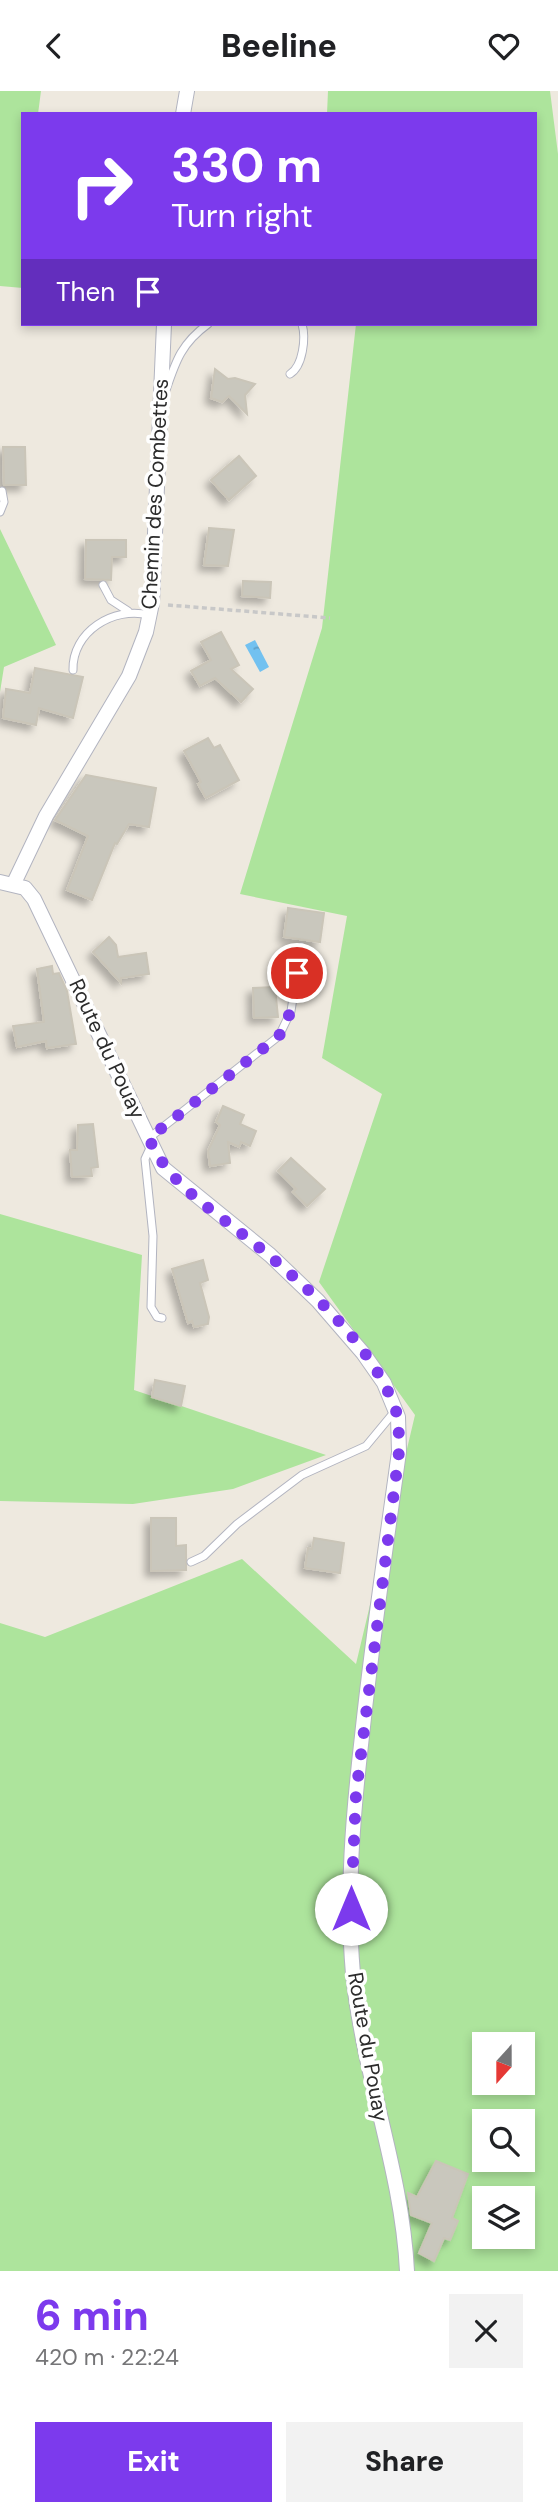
<!DOCTYPE html>
<html lang="en">
<head>
<meta charset="utf-8">
<style>
	body { margin:0; font-family:"DM Sans",sans-serif; background:#f2f2f2; color:#202124; height:100vh; display:flex; flex-direction:column; font-size:26px; white-space:nowrap }
	* { box-sizing:border-box; margin:0 }
	p { font-size:23px; color:#757577 }
	.icon { flex:none; width:38px; height:38px; fill:none; stroke:currentColor; stroke-width:2; stroke-linecap:round; stroke-linejoin:round }
	.map { position:relative; height:2180px; overflow:hidden }
	.sheet { display:flex; flex-direction:column; background:#fff; flex:1 }
	.sheet>* { flex:none }
	.hud { position:absolute; left:21px; top:21px; width:516px; height:214px; border-radius:0px; box-shadow:0 4px 10px #0003; background:#7c3aed; color:#fff; overflow:hidden }
	.needle { width:46px; rotate:201deg }
	.fabs { position:absolute; left:472px; top:1941px; display:grid; gap:14px }
	.fabs a { display:grid; place-items:center; width:63px; height:63px; border-radius:0px; background:#fff; box-shadow:0 4px 10px #0003; font-size:35px }
	.pin { position:absolute; display:grid; place-items:center; width:60px; height:60px; color:#fff; margin:-30px; border:4px solid #fff; border-radius:50%; box-shadow:0 2px 7px #0007 }
	.me { position:absolute; width:77px; margin:-38px; rotate:0deg; stroke-linejoin:round; filter:drop-shadow(0 0 5px #0008) }
	.turn { display:flex; align-items:center; gap:24px; height:147px; padding:0 35px; font-size:32px }
	.turn .icon { width:91px; height:91px; stroke-width:2.5 }
	.turn b { display:block; font-size:49px; line-height:60px }
	.then { display:flex; align-items:center; height:66px; padding:0 35px; background:#0003; gap:14px; font-size:26px }
	.round { display:grid; place-items:center; flex:none; width:74px; height:74px; border-radius:0px; background:#f2f2f2 }
	.headline { display:flex; align-items:center; justify-content:space-between; height:119px; padding:0 35px }
	h1 { font-size:42px; font-weight:800; line-height:52px; color:#7c3aed }
	.button { display:flex; gap:14px; margin-top:auto; padding:14px 35px }
	.button a { flex:1; height:80px; border-radius:0px; background:#7c3aed; color:#fff; font-size:28px; font-weight:800; line-height:80px; text-align:center }
	.button a+a { background:#f2f2f2; color:#202124 }
	header { display:flex; justify-content:space-between; align-items:center; height:91px; padding:0 35px; background:#fff; font-size:32px; font-weight:800 }
	.map>svg:first-child { display:block }
	.grass { fill:#ade49c; fill-rule:evenodd }
	.water { fill:url(#water-ripples) }
	.building { fill:#c9c7bd; stroke:#cac5b8; stroke-width:2; filter:url(#shadow) }
	.lines { fill:none; stroke-linecap:round; stroke-linejoin:round }
	.lane-casing { stroke:#b2b4c0; stroke-width:9 }
	.street-casing { stroke:#b2b4c0; stroke-width:16 }
	.path { stroke:#c8c8c8; stroke-width:3.5; stroke-dasharray:5 3.5; stroke-linecap:butt }
	.lane { stroke:#fff; stroke-width:7 }
	.street { stroke:#fff; stroke-width:14 }
	.route { stroke:#7c3aed; stroke-width:12; stroke-dasharray:0 21.6 }
	.labels { text-anchor:middle; dominant-baseline:central; stroke-width:7; stroke-linejoin:round; paint-order:stroke }
	.street-label { font-size:21px; fill:#2c2c2c; stroke:#fff }
</style>
</head>
<body>
<header><svg class="icon" aria-label="back" viewBox="0 0 24 24"><path d="M15 5l-7 7 7 7"/></svg>Beeline<svg class="icon" aria-label="heart" viewBox="0 0 24 24"><path d="M12 20l-8-8c-3-5 5-10 8-4 3-6 11-1 8 4z"/></svg></header>
<div class="map">
<svg width="558" height="2180" viewBox="0 0 558 2180">
	<defs>
		<pattern id="water-ripples" width="26" height="14" patternUnits="userSpaceOnUse" patternTransform="scale(1.75)"><rect width="26" height="14" fill="#72c1f0"/><path d="M2 4q2-2 4 0t4 0M15 11q2-2 4 0t4 0" fill="none" stroke="#5e9dc3"/></pattern>
		<filter id="shadow"><feDropShadow dx="-5.5" dy="5.5" stdDeviation="3.5" flood-color="#0004"/></filter>
	</defs>
	<rect width="100%" height="100%" fill="#eee9df"/>
	<g class="grass">
		<polygon points="0,0 41,0 38,23 23,23 23,197 0,195"/>
		<path d="M328 0H550L558 63V2180H0V1532L45 1546 242 1468 356 1573 415 1324 319 1191 382 1003 322 967 347 825 240 803 322 537 356 233H536V23H327ZM485 1953H523V1992H485ZM485 2030H523V2068H485ZM485 2107H523V2146H485Z"/>
		<polygon points="0,438 56,554 4,576 0,601"/>
		<polygon points="0,1123 142,1164 134,1299 326,1364 233,1398 133,1413 0,1410"/>
	</g>
	<polygon class="water" points="255,549 269,576 260,581 245,554"/>
	<g class="building">
		<polygon points="215,278 228,288 235,287 255,293 245,304 247,323 229,305 222,311 211,307"/>
		<polygon points="3,356 25,356 26,394 4,394"/>
		<polygon points="239,365 256,385 229,409 211,389"/>
		<polygon points="209,437 234,439 228,475 204,474"/>
		<polygon points="86,449 126,449 126,466 112,466 111,489 85,488"/>
		<polygon points="243,490 271,491 270,507 242,505"/>
		<polygon points="221,541 239,574 231,578 253,598 241,611 215,587 200,595 191,580 211,569 201,551"/>
		<polygon points="35,577 83,586 73,627 39,617 36,634 3,627 6,598 30,602"/>
		<polygon points="208,647 214,657 220,654 239,689 206,707 198,693 201,691 184,660"/>
		<polygon points="86,684 156,697 149,736 129,733 117,753 115,752 92,809 67,799 88,745 55,729"/>
		<polygon points="288,817 324,822 320,851 284,846"/>
		<polygon points="109,846 116,854 118,866 146,862 149,883 121,887 121,892 93,861"/>
		<polygon points="52,875 53,883 59,882 67,900 76,953 47,957 46,950 17,956 13,935 44,931 37,878"/>
		<polygon points="275,896 278,926 254,927 253,897"/>
		<polygon points="223,1015 244,1024 240,1033 256,1040 250,1055 241,1051 239,1056 228,1051 230,1072 210,1075 208,1060 220,1034 216,1031"/>
		<polygon points="93,1033 98,1076 91,1077 92,1085 72,1086 70,1059 77,1059 78,1034"/>
		<polygon points="291,1067 325,1098 307,1115 293,1101 296,1098 278,1080"/>
		<polygon points="203,1169 208,1189 200,1192 209,1226 208,1233 194,1236 192,1230 188,1232 172,1178"/>
		<polygon points="155,1289 185,1295 181,1315 152,1306"/>
		<polygon points="151,1427 176,1427 176,1455 186,1454 186,1479 151,1480"/>
		<polygon points="314,1447 344,1452 340,1482 305,1477 308,1457 312,1458"/>
		<polygon points="436,2070 468,2083 452,2127 458,2130 450,2149 444,2147 434,2170 419,2162 432,2132 411,2124 408,2102 417,2106"/>
	</g>
	<g class="lines">
		<defs>
			<g id="lane">
				<path d="M290 283C303 275 306 247 302 233"/>
				<path d="M166 299C176 269 182 252 208 233"/>
				<polyline points="0,421 4,411 2,400"/>
				<polyline points="103,494 111,509 128,520"/>
				<path d="M73 579C72 541 113 515 149 524"/>
				<polyline points="149,1047 279,945 291,920 301,856"/>
				<polyline points="151,1055 145,1068 153,1145 151,1216 157,1226 162,1227"/>
				<polyline points="191,1471 204,1465 237,1433 302,1384 366,1355 395,1320"/>
			</g>
			<g id="street">
				<polyline points="183,23 187,0"/>
				<path d="M0 791 25 797 34 808 163 1077 270 1164 318 1210 363 1262 384 1292 398 1326 399 1361C386 1455 372 1550 362 1645 353 1723 346 1804 353 1883 363 1984 402 2079 407 2180"/>
				<polyline points="14,792 46,725 129,585 146,541 152,512 164,233"/>
			</g>
		</defs>
		<use href="#lane" class="lane-casing"/>
		<use href="#street" class="street-casing"/>
		<polyline class="path" points="168,514 330,527"/>
		<use href="#lane" class="lane"/>
		<use href="#street" class="street"/>
	</g>
	<g class="lines">
		<path class="route" d="M297 882 291 920 279 945 149 1047C165 1087 203 1113 237 1139 295 1184 374 1251 397 1323 400 1335 398 1349 399 1361L356 1703 351 1818"/>
	</g>
	<g class="labels">
		<g class="street-label">
			<text transform="translate(155 403) rotate(-87)">Chemin des Combettes</text>
			<text transform="translate(107 958) rotate(65)">Route du Pouay</text>
			<text transform="translate(368 1956) rotate(80)">Route du Pouay</text>
		</g>
	</g>
</svg>
<div class="fabs">
<a><svg class="needle" viewBox="-14 -14 28 28"><path d="M0-13l5 13h-10z" fill="#e53935"/><path d="M0 13l5-13h-10z" fill="#757577"/></svg></a>
<a><svg class="icon" aria-label="search" viewBox="0 0 24 24"><circle cx="10" cy="10" r="6"/><path d="M15 15l6 6"/></svg></a>
<a><svg class="icon" aria-label="layers" viewBox="0 0 24 24"><path d="M12 4l9 5-9 5-9-5zM3 14l9 5 9-5"/></svg></a>
</div>
<div class="pin" style="left:297px;top:882px;background:#d93025"><svg class="icon" aria-label="arrive" viewBox="0 0 24 24"><path d="M6 21V4h12l-3 4 3 4H6"/></svg></div>
<svg class="me" style="left:351px;top:1818px" viewBox="-20 -20 40 40"><circle r="19" fill="#fff"/><path d="M0-13L10 11 0 6-10 11z" fill="#7c3aed"/></svg>
<div class="hud">
<div class="turn"><svg class="icon" aria-label="right" viewBox="0 0 24 24"><path d="M7 20v-9h11M14 6l5 5-5 5"/></svg><div><b>330 m</b>Turn right</div></div>
<div class="then">Then<svg class="icon" aria-label="arrive" viewBox="0 0 24 24"><path d="M6 21V4h12l-3 4 3 4H6"/></svg></div>
</div>
</div>
<section class="sheet">
<div class="headline"><div><h1>6 min</h1><p>420 m · 22:24</p></div><a class="round"><svg class="icon" aria-label="close" viewBox="0 0 24 24"><path d="M6 6l12 12M18 6L6 18"/></svg></a></div>
<div class="button"><a>Exit</a><a>Share</a></div>
</section>
</body>
</html>
